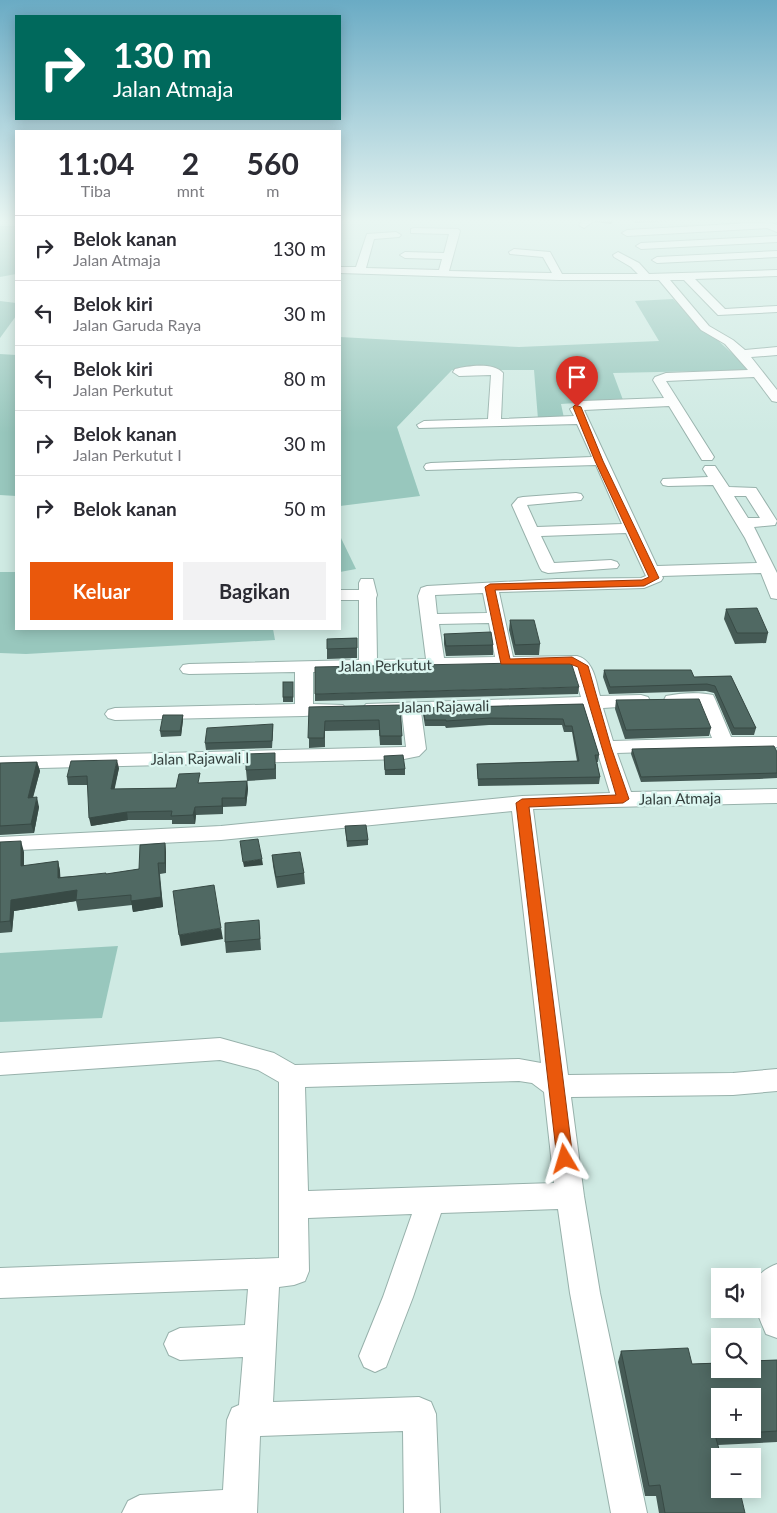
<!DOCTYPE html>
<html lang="id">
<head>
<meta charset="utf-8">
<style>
	body { margin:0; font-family:Lato,sans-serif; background:#f2f2f3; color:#2b2b33; height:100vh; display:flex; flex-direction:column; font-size:19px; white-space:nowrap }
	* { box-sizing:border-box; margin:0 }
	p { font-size:16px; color:#7c7c81 }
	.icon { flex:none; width:28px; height:28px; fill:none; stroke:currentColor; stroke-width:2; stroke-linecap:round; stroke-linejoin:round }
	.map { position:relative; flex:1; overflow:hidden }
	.details { position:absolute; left:15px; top:130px; width:326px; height:500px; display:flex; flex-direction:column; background:#fff; border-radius:0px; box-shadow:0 2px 12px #0003 }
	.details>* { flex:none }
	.guide { position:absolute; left:15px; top:15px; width:326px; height:105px; border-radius:0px; box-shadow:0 2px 12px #0003; background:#00695c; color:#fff; overflow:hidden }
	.tools { position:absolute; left:711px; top:1268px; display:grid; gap:10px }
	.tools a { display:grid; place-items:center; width:50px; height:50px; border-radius:0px; background:#fff; box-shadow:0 2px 12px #0003; font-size:25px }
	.pin { position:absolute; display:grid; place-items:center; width:42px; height:42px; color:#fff; margin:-51px -21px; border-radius:50% 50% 50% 0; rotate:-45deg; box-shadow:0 0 5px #0007 }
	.pin .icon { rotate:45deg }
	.me { position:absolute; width:55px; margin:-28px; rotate:353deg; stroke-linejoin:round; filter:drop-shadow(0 0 4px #0008) }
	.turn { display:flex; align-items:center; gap:18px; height:105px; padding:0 15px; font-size:22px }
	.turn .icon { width:65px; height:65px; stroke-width:2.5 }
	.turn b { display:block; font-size:35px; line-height:42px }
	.eta { display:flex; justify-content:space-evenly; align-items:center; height:85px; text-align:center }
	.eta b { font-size:30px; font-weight:700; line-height:35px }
	.cta { display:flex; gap:10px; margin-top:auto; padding:10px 15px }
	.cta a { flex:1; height:58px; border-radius:0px; background:#ea580c; color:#fff; font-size:20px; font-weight:700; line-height:58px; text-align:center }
	.cta a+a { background:#f2f2f3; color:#2b2b33 }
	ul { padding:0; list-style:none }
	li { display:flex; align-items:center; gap:15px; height:65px; padding:0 15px; border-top:1px solid #e1e1e2 }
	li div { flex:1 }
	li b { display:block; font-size:19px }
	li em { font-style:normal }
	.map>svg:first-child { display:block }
	.green { fill:#98c7bd }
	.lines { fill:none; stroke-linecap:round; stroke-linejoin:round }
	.minor-casing { stroke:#97b1ab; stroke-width:2 }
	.minor { fill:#fff; fill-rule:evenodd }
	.wall { fill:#455a55 }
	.shaded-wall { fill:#384a45 }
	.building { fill:#506963; stroke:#384a45; fill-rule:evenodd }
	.route { fill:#ea580c; stroke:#983908 }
	.labels { text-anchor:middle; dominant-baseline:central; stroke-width:5; stroke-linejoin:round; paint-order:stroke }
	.street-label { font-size:15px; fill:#323d3b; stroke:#dcf7f1 }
</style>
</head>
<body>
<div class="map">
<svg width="777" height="1513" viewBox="0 0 777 1513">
	<rect width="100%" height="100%" fill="#cfeae3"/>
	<g class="green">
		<polygon points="0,226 16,226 16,274 0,277"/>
		<polygon points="673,299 750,370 613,373 623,400 561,404 564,418 538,419 534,370 452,370 397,427 420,496 340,506 340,337 519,347 659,341 635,301"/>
		<polygon points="0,301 16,303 16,316 0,338"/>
		<polygon points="0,354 16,355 16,496 0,495"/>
		<polygon points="340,536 356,569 340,572"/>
		<polygon points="16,572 16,629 273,629 275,640 26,654 0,653 0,572"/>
		<polygon points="118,946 102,1018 0,1022 0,953"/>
	</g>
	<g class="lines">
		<defs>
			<g id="minor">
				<polygon points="583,221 594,221 584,228 579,225"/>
				<polygon points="769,222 777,225 777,232 767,228 627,236 622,233 627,230"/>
				<path d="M414 228 458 229 460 231 449 271 552 273 543 257 510 254 509 252 514 249 550 252 562 274H638L631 267 614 257 613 255 618 252 639 263 649 274 777 270V276L695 279 725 309 777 306V312L718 315 684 280H670L709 326 733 340 745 350 777 347V355L751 357 777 390V402L772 401 754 377 666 381 714 457 712 460H702L669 406 584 410 657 566 757 563 745 538 713 485 668 486 663 485 661 482 663 479 708 477 703 469 705 466H715L729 487 756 488 777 521 775 525 754 527 777 573V599L771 598 761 573 662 576 663 578 661 581 644 588 499 592 513 657 577 656C594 660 596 682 600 696L641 695 648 697 650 701 648 705 603 708 613 741 712 738 699 705 666 704 664 700 666 696C680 693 699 692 713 695L715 699 731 737H777V747L772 748 617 753 631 792 777 789V803L533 809 568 1075 733 1073 777 1069V1091L733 1095 571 1097 584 1196 600 1293 647 1513H611L570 1293 558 1209 441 1213 413 1297 386 1367 375 1372 364 1367 359 1356 383 1297 412 1214 308 1218 309 1271 305 1281 294 1285 279 1287 273 1402 419 1397 431 1402 436 1414 440 1513H404L403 1431 260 1436 257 1513H122L128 1501 140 1495 223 1490 227 1420 232 1408 239 1405 243 1357 180 1360 169 1355 164 1344 169 1333 180 1328 245 1325 248 1289 0 1298V1268L279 1258V1082L258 1070 220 1060 0 1075V1053L220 1038 274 1053 295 1065 519 1059 541 1063 512 811 221 840 0 851V837L221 826 522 796 610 793 584 708 421 712 426 749 419 756 404 759 0 769V757L404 747H406L402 713 373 714 366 712 363 708 366 704 581 697 572 667 313 672V704L343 705 346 709 343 713 304 716 115 720 108 718 105 714 108 710 115 708 295 704V672L189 674 183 673 180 669 183 665 189 664 359 660V600H340V590H359V583L361 579H373L377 595 376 598 377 660 426 659 418 596 421 588 427 586 557 579 641 578 646 576 626 533 541 536 554 563 611 560 617 562 619 565 617 568 548 573 542 571 540 568 512 505 518 498 523 497 576 493 581 494 583 497 581 500 527 505 537 527 622 524 596 465 426 470 424 467 426 464 431 463 592 457 577 424 419 428 417 425 424 421 488 419 491 375 459 376 453 372 455 369C468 366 493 362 503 373L501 419 574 416 570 409 583 401 664 398 653 380 655 377 666 373 748 370 725 344 701 330 659 280H559L340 273V267H356L367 234 396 232 401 235 399 237 374 239 366 268 439 270 442 259 405 258 400 255 405 252 444 253 449 234 411 233V229ZM734 496H746L760 518H748ZM483 593 487 613 437 614 435 595ZM489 623 495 657 444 658 439 624ZM519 1081 532 1083 544 1092 554 1183 308 1191 305 1087Z"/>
				<polygon points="777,236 777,242 641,249 636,246 641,243"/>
				<polygon points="777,251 777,257 657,263 652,260 657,257"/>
				<path d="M777 1264V1338L766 1334C754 1305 739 1279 777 1264Z"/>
			</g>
		</defs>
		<use href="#minor" class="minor-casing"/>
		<use href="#minor" class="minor"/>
	</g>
	<g class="wall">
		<polygon points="595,221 614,221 611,224 595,222"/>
		<polygon points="633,221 677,221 635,223"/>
		<polygon points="726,609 768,633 766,643 735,644 724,619"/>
		<polygon points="510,620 540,644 539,655 515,655 509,630"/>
		<polygon points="444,634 493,645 493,655 446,656 444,644"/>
		<polygon points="357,638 357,658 327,659 327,639"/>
		<polygon points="604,670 694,677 731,676 756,728 754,735 732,735 714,693 706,691 609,694 603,677"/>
		<polygon points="293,682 293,702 283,702 283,697"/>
		<polygon points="579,687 578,694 315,701 315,694"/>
		<polygon points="616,700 711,728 709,736 625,739 615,709"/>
		<polygon points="583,704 599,755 598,762 597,762 600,777 599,784 478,786 477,764 577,761 572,732 564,732 562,725 489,725 446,728 445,726 425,726 423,714 423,708"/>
		<polygon points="400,705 402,745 380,745 379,730 325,731 325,747 309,748 309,707"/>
		<polygon points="183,715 183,720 181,736 161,737 160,731"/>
		<polygon points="273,724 273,732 272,748 206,750 205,743"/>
		<polygon points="632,749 777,752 777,778 759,779 641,782 631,754"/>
		<polygon points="384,756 405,769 405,775 385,775"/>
		<polygon points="37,762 40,771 33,798 39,807 34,833 0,835 0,763"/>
		<polygon points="276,764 276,779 247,781 246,770"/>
		<polygon points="119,768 114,789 176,788 201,783 247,781 248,789 246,806 223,807 223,814 196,815 195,824 172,824 172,820 128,820 91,826 88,785 68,785 67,777"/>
		<polygon points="345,826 368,840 368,845 347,847"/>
		<polygon points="0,842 24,852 24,866 58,861 60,871 60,877 107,874 139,869 165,843 166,853 166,873 160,874 163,907 133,912 132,905 78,911 76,901 14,911 12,932 0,933"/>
		<polygon points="272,855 304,873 305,884 277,888 273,866"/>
		<polygon points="259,920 261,950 226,953 225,942"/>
		<polygon points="621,1351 692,1364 777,1360 777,1442 718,1445 730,1496 745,1513 659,1513 656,1496 645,1496 618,1362"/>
	</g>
	<g class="shaded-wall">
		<polygon points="183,715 183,720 181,736 180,731"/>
		<polygon points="117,760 119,768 113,797 111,789"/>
		<polygon points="37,762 40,771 30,807 28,798"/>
		<polygon points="247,781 248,789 246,806 245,798"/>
		<polygon points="37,797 39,807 34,833 31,824"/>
		<polygon points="222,798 223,807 223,814 222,806"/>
		<polygon points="195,807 196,815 195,824 193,815"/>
		<polygon points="127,812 128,820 91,826 89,818"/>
		<polygon points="21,841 24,852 24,877 21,866"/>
		<polygon points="165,843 166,853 166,873 165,863"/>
		<polygon points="262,859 263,865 244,867 243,862"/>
		<polygon points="58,861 60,871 61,888 58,878"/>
		<polygon points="158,863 163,907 133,912 131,901"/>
		<polygon points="77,890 76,901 14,911 12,932 10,921 11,900"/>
		<polygon points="221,928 223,939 181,946 179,935"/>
	</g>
	<g class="building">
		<polygon points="757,608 768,633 737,633 726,609"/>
		<polygon points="510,620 534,620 540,644 515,645"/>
		<polygon points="491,632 493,645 446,646 444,634"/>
		<polygon points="357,638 357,648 327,649 327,639"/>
		<polygon points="571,662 579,687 315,694 315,667"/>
		<polygon points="604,670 691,670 694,677 731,676 756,728 734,728 715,686 707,684 610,687"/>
		<rect x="283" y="682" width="10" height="15"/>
		<polygon points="699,699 711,728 626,730 616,700"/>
		<polygon points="583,704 599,755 595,755 600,777 478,779 477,764 579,761 572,726 565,726 563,719 490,718 446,721 446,720 425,720 423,708"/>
		<polygon points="400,705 402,736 380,736 379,720 325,721 324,738 308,738 309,707"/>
		<polygon points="163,715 183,715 180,731 160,731"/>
		<polygon points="273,724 272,741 205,743 207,728"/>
		<polygon points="774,746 777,752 777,773 641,777 632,749"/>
		<polygon points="275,753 275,769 246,770 246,754"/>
		<polygon points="403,755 405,769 385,770 384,756"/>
		<polygon points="117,760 111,789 176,788 179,774 200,773 198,783 247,781 245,798 222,798 222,806 195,807 193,815 171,816 172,811 127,812 89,818 87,776 67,777 71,761"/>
		<polygon points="37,762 28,798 37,797 31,824 0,826 0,763"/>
		<polygon points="366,825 368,840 347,841 345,826"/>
		<polygon points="258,839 262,859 243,862 240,841"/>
		<polygon points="21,841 21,866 58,861 58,878 106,873 106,874 139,869 140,845 165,843 165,863 158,863 161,897 131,901 131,895 76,900 77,890 11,900 10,921 0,922 0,842"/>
		<polygon points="300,852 304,873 276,877 272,855"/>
		<polygon points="214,885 221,928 179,935 173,891"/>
		<polygon points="259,920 260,939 225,942 225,923"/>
		<path d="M688 1348 692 1364 720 1363V1369H752V1361L777 1360V1431L715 1435 721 1456 720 1489H729L730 1496H741L745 1513H665L660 1485 649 1486 621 1351ZM720 1396H752V1429H720Z"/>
	</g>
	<linearGradient id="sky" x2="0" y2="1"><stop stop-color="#6aabc4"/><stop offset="0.51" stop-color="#e9f6f2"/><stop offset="1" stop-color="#e9f6f2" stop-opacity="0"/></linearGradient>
	<rect width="777" height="433" fill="url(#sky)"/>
	<polygon class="route" points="575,405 581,407 603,461 659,578 644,586 495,590 510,659 572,657 588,666 611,747 629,799 623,803 529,807 573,1159 571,1164 565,1166 559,1164 557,1159 516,803 522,799 616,795 578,667 570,664 501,664 485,587 490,584 642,580 649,577 595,461 573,407"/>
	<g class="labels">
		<g class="street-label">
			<text transform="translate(385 665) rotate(-1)">Jalan Perkutut</text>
			<text transform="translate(444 706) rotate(-1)">Jalan Rajawali</text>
			<text transform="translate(200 758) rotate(-1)">Jalan Rajawali I</text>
			<text transform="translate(680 798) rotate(-1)">Jalan Atmaja</text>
		</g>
	</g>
</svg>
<div class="tools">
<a><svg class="icon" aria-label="sound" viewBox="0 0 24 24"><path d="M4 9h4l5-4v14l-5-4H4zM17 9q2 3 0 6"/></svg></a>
<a><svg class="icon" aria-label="search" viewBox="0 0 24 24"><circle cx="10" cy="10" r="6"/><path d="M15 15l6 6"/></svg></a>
<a>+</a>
<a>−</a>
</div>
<div class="pin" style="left:577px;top:407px;background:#d93025"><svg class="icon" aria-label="arrive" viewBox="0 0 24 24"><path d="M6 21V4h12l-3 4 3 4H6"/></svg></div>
<svg class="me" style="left:565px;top:1159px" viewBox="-20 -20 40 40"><path d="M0-17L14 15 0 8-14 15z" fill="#ea580c" stroke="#fff" stroke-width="4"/></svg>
<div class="guide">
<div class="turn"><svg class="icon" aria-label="right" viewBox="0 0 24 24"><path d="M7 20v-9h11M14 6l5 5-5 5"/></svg><div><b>130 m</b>Jalan Atmaja</div></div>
</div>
<section class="details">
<div class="eta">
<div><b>11:04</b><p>Tiba</p></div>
<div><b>2</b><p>mnt</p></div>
<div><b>560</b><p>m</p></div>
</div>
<ul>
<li><svg class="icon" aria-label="right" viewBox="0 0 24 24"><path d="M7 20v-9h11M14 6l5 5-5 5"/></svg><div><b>Belok kanan</b><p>Jalan Atmaja</p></div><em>130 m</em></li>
<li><svg class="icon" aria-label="left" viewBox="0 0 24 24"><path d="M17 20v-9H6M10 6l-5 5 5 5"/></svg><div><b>Belok kiri</b><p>Jalan Garuda Raya</p></div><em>30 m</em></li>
<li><svg class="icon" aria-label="left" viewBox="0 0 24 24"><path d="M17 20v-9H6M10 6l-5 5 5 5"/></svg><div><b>Belok kiri</b><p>Jalan Perkutut</p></div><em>80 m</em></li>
<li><svg class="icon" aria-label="right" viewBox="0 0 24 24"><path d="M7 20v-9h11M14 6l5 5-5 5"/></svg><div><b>Belok kanan</b><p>Jalan Perkutut I</p></div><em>30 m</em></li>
<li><svg class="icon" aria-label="right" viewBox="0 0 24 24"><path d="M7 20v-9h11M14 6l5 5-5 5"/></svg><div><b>Belok kanan</b></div><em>50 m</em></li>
</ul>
<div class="cta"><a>Keluar</a><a>Bagikan</a></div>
</section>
</div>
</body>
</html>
